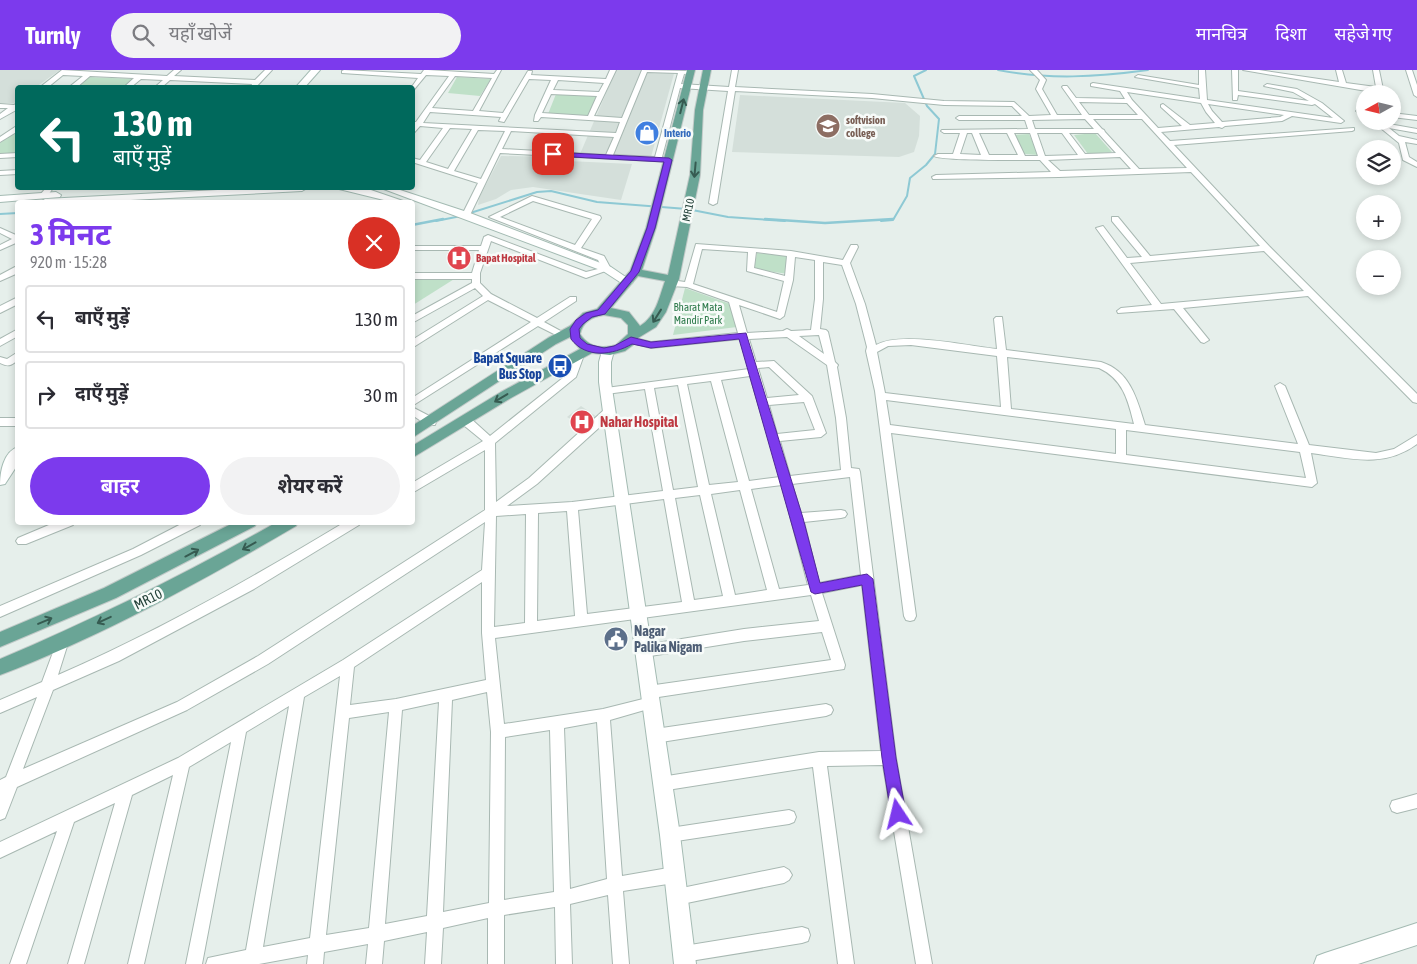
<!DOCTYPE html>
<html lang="hi">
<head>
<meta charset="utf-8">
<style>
	body { margin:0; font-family:"Asap Condensed","Noto Sans Devanagari",sans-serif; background:#f2f2f3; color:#2b2b33; height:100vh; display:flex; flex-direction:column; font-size:19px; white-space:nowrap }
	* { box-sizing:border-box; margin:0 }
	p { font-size:16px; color:#7c7c81 }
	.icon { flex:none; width:28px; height:28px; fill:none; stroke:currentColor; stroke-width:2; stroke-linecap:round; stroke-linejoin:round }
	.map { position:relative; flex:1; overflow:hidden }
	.details { position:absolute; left:15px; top:130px; width:400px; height:325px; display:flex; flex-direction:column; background:#fff; border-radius:5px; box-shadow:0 2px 8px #0003 }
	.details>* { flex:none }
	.banner { position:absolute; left:15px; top:15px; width:400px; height:105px; border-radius:5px; box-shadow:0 2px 8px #0003; background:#00695c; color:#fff; overflow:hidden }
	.needle { width:32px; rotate:262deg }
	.tools { position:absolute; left:1356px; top:15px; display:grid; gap:10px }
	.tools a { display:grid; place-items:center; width:45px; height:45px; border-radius:50%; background:#fff; box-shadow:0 2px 8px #0003; font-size:25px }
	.pin { position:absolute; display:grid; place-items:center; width:42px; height:42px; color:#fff; margin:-21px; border-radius:10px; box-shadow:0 2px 8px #0006 }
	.me { position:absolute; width:55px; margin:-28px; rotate:350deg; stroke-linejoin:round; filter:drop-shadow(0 0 4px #0008) }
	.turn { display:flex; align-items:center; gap:18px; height:105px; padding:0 15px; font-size:22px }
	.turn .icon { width:65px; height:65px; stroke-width:2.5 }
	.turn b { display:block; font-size:35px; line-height:42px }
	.round { display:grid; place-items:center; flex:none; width:52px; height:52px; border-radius:26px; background:#f2f2f3 }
	.headline { display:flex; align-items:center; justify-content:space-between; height:85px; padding:0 15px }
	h1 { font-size:30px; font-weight:700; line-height:38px; color:#7c3aed }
	.primary-button { display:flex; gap:10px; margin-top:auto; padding:10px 15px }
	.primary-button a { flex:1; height:58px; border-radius:30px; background:#7c3aed; color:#fff; font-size:20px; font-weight:700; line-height:58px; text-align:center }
	.primary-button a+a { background:#f2f2f3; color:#2b2b33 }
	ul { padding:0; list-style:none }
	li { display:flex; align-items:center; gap:15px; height:68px; margin:0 10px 8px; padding:0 5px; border:2px solid #e1e1e2; border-radius:5px }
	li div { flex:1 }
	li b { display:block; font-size:19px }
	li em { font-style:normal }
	header { display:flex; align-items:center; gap:30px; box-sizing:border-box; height:70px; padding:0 25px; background:#7c3aed; color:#fff }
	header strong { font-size:24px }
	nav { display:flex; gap:28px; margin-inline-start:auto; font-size:18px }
	.search { width:350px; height:45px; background:#f2f2f3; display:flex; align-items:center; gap:12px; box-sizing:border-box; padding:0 18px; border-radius:28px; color:#7c7c81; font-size:19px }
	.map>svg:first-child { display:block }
	.built { fill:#d4dfda }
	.green { fill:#bfe0c8 }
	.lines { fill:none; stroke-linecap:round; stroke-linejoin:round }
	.stream-far1 { stroke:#8ec9d4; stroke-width:2 }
	.stream { stroke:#8ec9d4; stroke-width:2.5 }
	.street-casing { stroke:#a8b8b2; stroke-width:2 }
	.secondary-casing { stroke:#a4bbb3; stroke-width:2 }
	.primary-casing { stroke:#c2cac8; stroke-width:2 }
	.street { fill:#fff; fill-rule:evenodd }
	.secondary { fill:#fff; fill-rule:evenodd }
	.primary { fill:#6aa596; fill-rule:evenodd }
	.oneway { stroke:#365b51 }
	.route { fill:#7c3aed; stroke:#51269a }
	.labels { text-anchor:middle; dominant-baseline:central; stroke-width:5; stroke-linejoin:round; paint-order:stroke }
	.far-education-label { font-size:11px; font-weight:bold; fill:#785e54; stroke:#f7fbf9; text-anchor:start }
	.far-shop-label { font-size:11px; font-weight:bold; fill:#366cbe; stroke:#f7fbf9; text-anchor:start }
	.far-street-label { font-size:11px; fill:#24423a; stroke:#f7fbf9 }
	.far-health-label { font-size:11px; font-weight:bold; fill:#be3a42; stroke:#f7fbf9; text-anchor:start }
	.far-park-label { font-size:11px; fill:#2d7a4b; stroke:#f7fbf9 }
	.transit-label { font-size:14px; font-weight:bold; fill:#164399; stroke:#f7fbf9; text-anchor:end }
	.health-label { font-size:14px; font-weight:bold; fill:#be3a42; stroke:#f7fbf9; text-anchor:start }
	.street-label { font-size:14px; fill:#24423a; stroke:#f7fbf9 }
	.service-label { font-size:14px; font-weight:bold; fill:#4e5e75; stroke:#f7fbf9; text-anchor:start }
</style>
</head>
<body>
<header>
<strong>Turnly</strong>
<div class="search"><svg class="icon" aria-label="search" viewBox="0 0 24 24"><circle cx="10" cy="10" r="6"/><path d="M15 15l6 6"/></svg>यहाँ खोजें</div>
<nav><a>मानचित्र</a><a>दिशा</a><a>सहेजे गए</a></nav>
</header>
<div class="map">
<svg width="1417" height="894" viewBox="0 0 1417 894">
	<rect width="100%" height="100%" fill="#e6efeb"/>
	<g class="built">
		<polygon points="0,0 60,0 36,17 18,18 17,31 14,33 0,33"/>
		<polygon points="616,0 675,0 651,87 580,84"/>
		<polygon points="740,25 905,33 920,46 919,66 914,82 899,87 732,82"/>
		<polygon points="501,86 569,87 568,91 632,94 621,130 533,117 511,120 496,129 478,135 479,128"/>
		<polygon points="581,336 597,347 583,357 567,347"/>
	</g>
	<g class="green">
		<polygon points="87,7 136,9 125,17 74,18"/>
		<polygon points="457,7 491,9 480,26 448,23"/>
		<polygon points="556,24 599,26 591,46 548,44"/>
		<polygon points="17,60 17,83 0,84 0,73"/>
		<polygon points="1095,63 1112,82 1088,84 1074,65"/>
		<polygon points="1029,64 1039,85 1024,84 1013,65"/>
		<polygon points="757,183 790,186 788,204 754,199"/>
		<polygon points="459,206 413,235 413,208"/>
		<polygon points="685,218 733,235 737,257 673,265"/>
	</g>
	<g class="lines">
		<g class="stream-far1">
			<path d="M998 0C1049 10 1097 7 1148 0"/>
			<polyline points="0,144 18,143"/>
			<polyline points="467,144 537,122 551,121 597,132 687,139 728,147 785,151"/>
			<polyline points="436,151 461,146"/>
			<polyline points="881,151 893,150 907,126 910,108 926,95 935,84 939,49 927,36 914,6 926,0"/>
		</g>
		<g class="stream">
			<polyline points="765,149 825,153 893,149"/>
			<polyline points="412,155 443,149"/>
		</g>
		<defs>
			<g id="street">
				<polygon points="62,0 167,6 174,0 181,0 174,6 255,10 265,0 272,0 255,18 251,17 252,14 170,10 161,18 154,18 163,10 141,9 130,18 123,18 134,8 90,6 76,18 68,18 83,6 63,5 47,18 39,18"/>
				<path d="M344 0 421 4 424 0H428L494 4 497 0H501L479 41 503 43 528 1H532L531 5 606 9 610 0H616L594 46 622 48 642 0 691 1V3L684 4 681 14 729 17 732 0H738L735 17 872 24 944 31 1014 32 1029 46 1051 45 1036 19 1040 10 1030 0H1037L1046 10 1042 19 1057 45H1082L1062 17 1063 16H1067L1076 28 1125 29 1120 21 1091 16V14L1093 13 1200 29 1199 18 1135 7 1138 5 1199 15V0H1205L1207 30 1333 48 1315 34 1312 35 1238 25 1237 30H1233L1232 0H1238V21L1309 31 1293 22 1264 16 1267 14 1297 19 1322 33 1344 51 1341 53 1292 46 1282 51 1225 56 1222 58 1219 57 1161 62 1170 71 1354 58V60L1352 61 1174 75 1269 176 1417 324V333L1413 332 1308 226 1183 238 1209 270 1204 273 1201 272 1174 239 1118 243 1117 241 1121 238 1152 235 1096 158 1103 156 1127 188 1142 187 1112 151V147H1118L1150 186 1260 176 1191 102 1059 107 933 109 932 107 936 105 1051 102 1040 90C1024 90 942 91 934 86L938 84H953L960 63H944L941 61 942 60 1028 59 1025 50H959L956 48 959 46H1022L1012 36 944 35 872 28 735 21 717 133 713 135 709 133 728 21 680 18 662 87 672 88V92L500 83 470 145 466 147 462 145 478 113 412 92V88L420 90 443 58 420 56 412 65V52H416L449 6 426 5 412 22V18H411L418 8 342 3V1ZM647 2 678 3 655 87 613 85ZM455 6 492 8 473 41 432 38ZM529 9 551 10 535 45 534 51H538L541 47 620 52 616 63 423 53 430 42 501 47 499 51 504 52ZM558 10 604 13 599 22 553 20ZM1127 22 1201 33 1206 42 1215 53 1190 55 1163 34 1161 35V37L1182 56 1158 58 1132 30ZM551 24 597 26 588 46 542 43ZM1079 32 1127 33 1138 45H1089ZM1208 34 1284 45 1280 47 1222 52 1212 41ZM1085 49 1094 59H1035L1032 50ZM1093 49H1142L1187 98 1139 99 1105 62 1104 60 1102 59ZM450 58 472 59 448 99 426 92ZM478 60 505 61 481 109 454 101ZM511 61 614 67 606 85 502 79ZM967 63H972L981 85 960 84ZM979 63H1007L1018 85H989ZM1014 63H1030L1038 86H1025ZM1037 63H1062L1078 85 1045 86ZM1069 63H1098L1116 83 1085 84ZM1120 87 1131 99 1060 101 1048 90ZM1264 181 1304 221 1161 234 1130 193Z"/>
				<polygon points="1243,0 1259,0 1339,12 1336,0 1342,0 1346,13 1376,17 1373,0 1379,0 1384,24"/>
				<polygon points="1406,0 1412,0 1417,15 1417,27 1414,25"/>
				<polygon points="18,33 18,39 0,49 0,44 8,38 0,38 0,34 14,35"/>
				<polygon points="1359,39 1365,42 1365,47 1356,41"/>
				<polygon points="1392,43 1417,46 1417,50 1392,47"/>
				<polygon points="1372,51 1417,59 1417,63 1389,58 1399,66 1417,70 1417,74 1405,72 1409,87 1417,92 1417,97 1403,90 1399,73"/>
				<polygon points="18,55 18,61 0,72 0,67"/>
				<polygon points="18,83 18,87 0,88 0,84"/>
				<polygon points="18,100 18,104 0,105 0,101"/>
				<polygon points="46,118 53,118 46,128 40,128 39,126"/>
				<path d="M532 126 600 146 601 148 581 178 604 186 611 199 586 208 491 171 480 203V213L491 224 537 248 570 227H576V231L544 252 568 265 566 267H560L538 256 412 336V328L531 252 488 230 412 278V270L483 226 475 218 412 253V246L472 213V209H412V203H472L479 180H412V176H481L484 167 488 165 586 202 602 198 598 190 489 147ZM533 131 592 149 575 175 500 147Z"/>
				<polygon points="0,158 18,166 18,172 0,180 0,175 12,169 0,163"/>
				<path d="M696 174 791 181 843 190 851 175H857L858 177 850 193 865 234 876 275C901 261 967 276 997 279L994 249 996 247H1002L1006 280 1101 292C1130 301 1137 329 1145 355L1298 374 1275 316 1280 313 1285 316 1309 375 1376 383 1394 379 1417 365V374C1383 399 1349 388 1311 383L1317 413 1312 417 891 363 916 546 914 550 910 551 906 550 904 546 875 321 866 281 867 277 856 234 842 195 823 192V229L820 259 826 260 828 262 835 292 838 295 837 297 846 348 851 398 859 399 860 402 896 688 932 894H916L883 695 827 696 854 894H838L813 697 661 721 656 719 654 714 656 709 661 707 819 682 881 681 862 515 822 523 845 595 844 599 652 628 657 633 655 637 610 650 622 806 674 797 679 800 682 805 679 810 674 813 623 821 629 894H613L608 825 570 834 572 894H556L555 837 504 845V894H488V848L443 858 441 894H425L427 862 384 871 382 894H366L368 874 324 882 323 894H307L308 885 259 894H206L208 888 246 880 289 636 246 662 202 894H186L231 672 189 697 144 894H128L173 705 132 725 84 894H68L115 733 74 752 26 894H10L57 761 0 788V772L178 688 343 590 482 500 485 452 268 594 187 640 17 717 5 748 0 750V710L6 707 37 627 0 643V630L42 612 59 566 63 564 67 566 69 570 58 605C157 562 252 508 345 452H360L359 455 254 519 119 591 53 620 23 699 177 632 258 586 485 440V380L412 423V413L483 371 461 353 460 350 461 347H469L490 366 569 303 574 285 579 282 584 285 576 307 495 373 496 432 529 408 605 339 609 338 614 342 613 345 537 414 507 436 572 432 663 421 645 319 606 324 601 321 606 318 749 299 740 269 651 278 628 272 626 270 631 267 651 272 738 263 729 232 687 217 671 216 667 213 671 210 685 212ZM702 179 748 182 747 201 784 211 777 242 693 214ZM756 182 787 186 785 206 754 198ZM795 187 815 190V229L811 260 791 261 787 259 783 261 747 263 739 235 780 249 784 246 793 210ZM819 265 824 284 799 266ZM787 267 827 295 836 348 841 400 790 406 780 371 821 367 826 363 812 326 774 291 756 292 749 269ZM911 275 997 286 1001 337 885 323 877 282 888 276ZM1007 287 1099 298C1123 309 1128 330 1134 354L1011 339ZM769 297 799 325 767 328 758 298ZM750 306 780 407 749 411 721 310ZM711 311 738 412 709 415 687 314ZM678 315 698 417 673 420 654 318ZM886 330 1116 359V384L890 355ZM804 332 815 360 777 364 769 335ZM1126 360 1300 382 1306 408 1126 385ZM850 407 861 505 819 513 804 452 841 448 845 447 847 444 845 441 841 440 801 443 792 414ZM782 415 808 515 779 519 751 419ZM740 420 767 520 735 525 711 424ZM700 425 723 526 694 530 675 428ZM664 429 682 532 587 544 578 440ZM567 441 575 546 537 551 538 443ZM526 444 525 553 494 557 496 446ZM482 512V563L486 610 396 629 350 635 354 597ZM811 525 819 551 744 559 644 575 639 577 638 581 639 585 644 587 744 571 822 562 831 590 648 616 643 618 641 622 643 626 647 628 603 639 504 654 495 568ZM340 606 310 868 263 877 304 627ZM487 622 491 662 489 833 443 842 452 630ZM439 632 427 846 385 854 402 640ZM389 642 369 858 326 865 349 648ZM597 652 607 809 570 819 564 658ZM550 660 554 822 504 830 505 667Z"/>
				<polygon points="15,197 18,197 18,203 0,211 0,205"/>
				<polygon points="18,227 18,234 0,243 0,236"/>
				<polygon points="18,259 18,266 0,276 0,269"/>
				<path d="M18 282V290C11 296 8 297 0 293V287L7 289Z"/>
				<polygon points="412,337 435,349 436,352 435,355 427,355 412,345"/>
				<rect x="0" y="348" width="18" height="8"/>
				<polygon points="56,452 74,452 73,455 26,474 18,474 16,471 18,468"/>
				<polygon points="185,452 201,452 200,455 141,485 0,547 0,536 133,479"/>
				<polygon points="826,634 831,636 833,640 831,644 826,646 655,673 650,671 648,666 650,661 655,659"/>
				<polygon points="1417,724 1417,738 1397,743 1392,741 1390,736 1392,731"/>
				<polygon points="789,740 794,742 796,747 794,752 789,754 670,772 665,770 663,765 665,760 670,758"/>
				<polygon points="784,797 789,800 792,805 789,810 784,813 677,835 672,832 669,827 672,822 677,819"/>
				<polygon points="802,857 808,859 810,865 808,871 802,873 684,892 678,890 676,884 678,878 684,876"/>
			</g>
			<g id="secondary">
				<polygon points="311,0 320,0 304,18 295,18"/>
				<polygon points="256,118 307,118 302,121 92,132 40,132 45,129"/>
				<polygon points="335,118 365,118 403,131 392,132"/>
				<polygon points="381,118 394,118 470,143 611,197 633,212 631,214 623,214 603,201"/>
				<polygon points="56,122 61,125 60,127 0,132 0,126"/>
				<polygon points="608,277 614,281 611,292 611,312 680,765 696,894 674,894 660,765 599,312 599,292 602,281"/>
				<path d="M18 377V394L5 414 0 415C0 403 3 382 18 377Z"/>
				<polygon points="1417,853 1417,875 1358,894 1314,894 1317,886 1325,883"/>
			</g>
			<g id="primary">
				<path d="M687 0H695L656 158 642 200 668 205 690 105 695 40 703 0H711L703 40 700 105 679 209 666 242 656 257 638 268 633 275 625 281 610 285 592 283 511 328 412 388V376L501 322 580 279 570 267 556 274 412 368V356L548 268 570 256 583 243 597 239 630 201 646 158ZM638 206 665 211C659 228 656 246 640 256L629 242 611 238ZM604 245 621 248 628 255V264L616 275C602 279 588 277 580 264 583 251 592 247 604 245Z"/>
				<polygon points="235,452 257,452 255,456 116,528 0,577 0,562 104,518"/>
				<path d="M277 452H298L296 456C202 511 102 566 0 605V589C95 549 187 503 277 452Z"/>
			</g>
		</defs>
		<use href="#street" class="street-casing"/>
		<use href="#secondary" class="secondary-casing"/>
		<use href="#primary" class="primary-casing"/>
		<use href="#street" class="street"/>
		<use href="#secondary" class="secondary"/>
		<use href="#primary" class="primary"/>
	</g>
	<defs><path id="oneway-shaft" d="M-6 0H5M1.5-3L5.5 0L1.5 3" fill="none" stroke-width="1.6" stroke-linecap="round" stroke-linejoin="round" transform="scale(1.25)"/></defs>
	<g class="oneway">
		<use href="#oneway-shaft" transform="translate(682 36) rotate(-76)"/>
		<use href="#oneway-shaft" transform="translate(695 100) rotate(95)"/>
		<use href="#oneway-shaft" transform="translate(657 246) rotate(122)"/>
		<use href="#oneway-shaft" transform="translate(501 328) rotate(149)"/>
		<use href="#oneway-shaft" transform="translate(249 476) rotate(151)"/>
		<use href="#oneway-shaft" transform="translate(192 483) rotate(-28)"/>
		<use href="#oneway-shaft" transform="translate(104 550) rotate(155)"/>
		<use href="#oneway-shaft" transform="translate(45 551) rotate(-23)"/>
	</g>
	<path class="route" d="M550 82 669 88 672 90 655 158 639 202 605 244 592 247 583 254 579 259 580 268 587 274 604 278 614 276 631 267 651 272 746 263 803 448 820 513 867 504 873 509 896 688 906 744 904 750 898 752 893 750 891 744 882 688 862 515 815 524 811 522 739 269 651 278 632 274C613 285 586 289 571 269L570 259 576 250 586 243 598 240 631 201 647 158 664 92 553 86Z"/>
	<defs>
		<symbol id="university-disc" viewBox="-11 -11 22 22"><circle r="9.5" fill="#8d6e63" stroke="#f7fbf9"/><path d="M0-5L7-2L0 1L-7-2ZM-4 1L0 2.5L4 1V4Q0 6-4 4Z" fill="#fff"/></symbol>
		<symbol id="shop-disc" viewBox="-11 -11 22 22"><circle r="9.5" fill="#3f7fe0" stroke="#f7fbf9"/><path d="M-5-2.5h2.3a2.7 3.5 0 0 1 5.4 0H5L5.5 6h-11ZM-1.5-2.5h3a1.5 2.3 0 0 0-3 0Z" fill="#fff"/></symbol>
		<symbol id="hospital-disc" viewBox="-11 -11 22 22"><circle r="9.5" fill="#e0444e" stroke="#f7fbf9"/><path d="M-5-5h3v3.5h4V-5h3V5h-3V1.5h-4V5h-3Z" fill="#fff"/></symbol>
		<symbol id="bus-disc" viewBox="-11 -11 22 22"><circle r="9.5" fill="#1a4fb4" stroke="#f7fbf9"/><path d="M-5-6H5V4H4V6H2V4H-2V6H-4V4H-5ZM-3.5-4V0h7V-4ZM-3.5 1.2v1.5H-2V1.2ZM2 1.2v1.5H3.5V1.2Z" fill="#fff"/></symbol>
		<symbol id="civic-disc" viewBox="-11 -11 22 22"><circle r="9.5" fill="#5c6f8a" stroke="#f7fbf9"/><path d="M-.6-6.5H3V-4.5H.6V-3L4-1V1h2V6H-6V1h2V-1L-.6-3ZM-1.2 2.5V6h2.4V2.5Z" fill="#fff"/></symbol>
	</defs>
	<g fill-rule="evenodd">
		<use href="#university-disc" x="814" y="42" width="28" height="28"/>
		<use href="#shop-disc" x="633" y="49" width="28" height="28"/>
		<use href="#hospital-disc" x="445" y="174" width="28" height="28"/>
		<use href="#bus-disc" x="546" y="282" width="28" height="28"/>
		<use href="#hospital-disc" x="568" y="338" width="28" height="28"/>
		<use href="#civic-disc" x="602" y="555" width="28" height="28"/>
	</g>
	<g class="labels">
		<g class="far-education-label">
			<text x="846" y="50">softvision<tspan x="846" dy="13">college</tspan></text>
		</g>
		<g class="far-shop-label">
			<text x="664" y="63">Interio</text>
		</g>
		<g class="far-street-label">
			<text transform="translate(688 140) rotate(-78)">MR10</text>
		</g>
		<g class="far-health-label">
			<text x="476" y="188">Bapat Hospital</text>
		</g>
		<g class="far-park-label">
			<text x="698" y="237">Bharat Mata<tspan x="698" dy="13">Mandir Park</tspan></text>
		</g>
		<g class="transit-label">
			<text x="542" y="288">Bapat Square<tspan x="542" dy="16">Bus Stop</tspan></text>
		</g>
		<g class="health-label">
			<text x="600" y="352">Nahar Hospital</text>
		</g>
		<g class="street-label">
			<text transform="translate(148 529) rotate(-26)">MR10</text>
		</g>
		<g class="service-label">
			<text x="634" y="561">Nagar<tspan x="634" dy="16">Palika Nigam</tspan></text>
		</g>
	</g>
</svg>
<div class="tools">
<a><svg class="needle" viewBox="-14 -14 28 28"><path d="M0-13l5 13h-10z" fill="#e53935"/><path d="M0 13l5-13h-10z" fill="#7c7c81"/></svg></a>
<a><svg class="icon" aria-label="layers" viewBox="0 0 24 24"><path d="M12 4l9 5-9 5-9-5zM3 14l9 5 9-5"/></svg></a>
<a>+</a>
<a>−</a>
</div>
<div class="pin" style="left:553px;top:84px;background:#d93025"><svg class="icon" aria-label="arrive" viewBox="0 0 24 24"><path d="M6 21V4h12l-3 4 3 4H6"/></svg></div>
<svg class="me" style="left:898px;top:744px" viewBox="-20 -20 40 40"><path d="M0-17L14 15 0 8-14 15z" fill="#7c3aed" stroke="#fff" stroke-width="4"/></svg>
<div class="banner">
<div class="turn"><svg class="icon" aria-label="left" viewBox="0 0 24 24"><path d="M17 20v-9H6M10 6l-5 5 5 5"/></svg><div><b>130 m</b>बाएँ मुड़ें</div></div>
</div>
<section class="details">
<div class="headline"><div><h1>3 मिनट</h1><p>920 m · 15:28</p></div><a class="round" style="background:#d93025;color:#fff"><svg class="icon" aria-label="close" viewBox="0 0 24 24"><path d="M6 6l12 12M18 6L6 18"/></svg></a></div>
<ul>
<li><svg class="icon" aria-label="left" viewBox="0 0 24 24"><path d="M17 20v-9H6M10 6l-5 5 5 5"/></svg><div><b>बाएँ मुड़ें</b></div><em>130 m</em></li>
<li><svg class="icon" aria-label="right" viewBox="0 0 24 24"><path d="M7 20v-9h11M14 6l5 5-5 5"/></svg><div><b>दाएँ मुड़ें</b></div><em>30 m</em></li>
</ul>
<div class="primary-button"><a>बाहर</a><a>शेयर करें</a></div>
</section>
</div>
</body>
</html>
